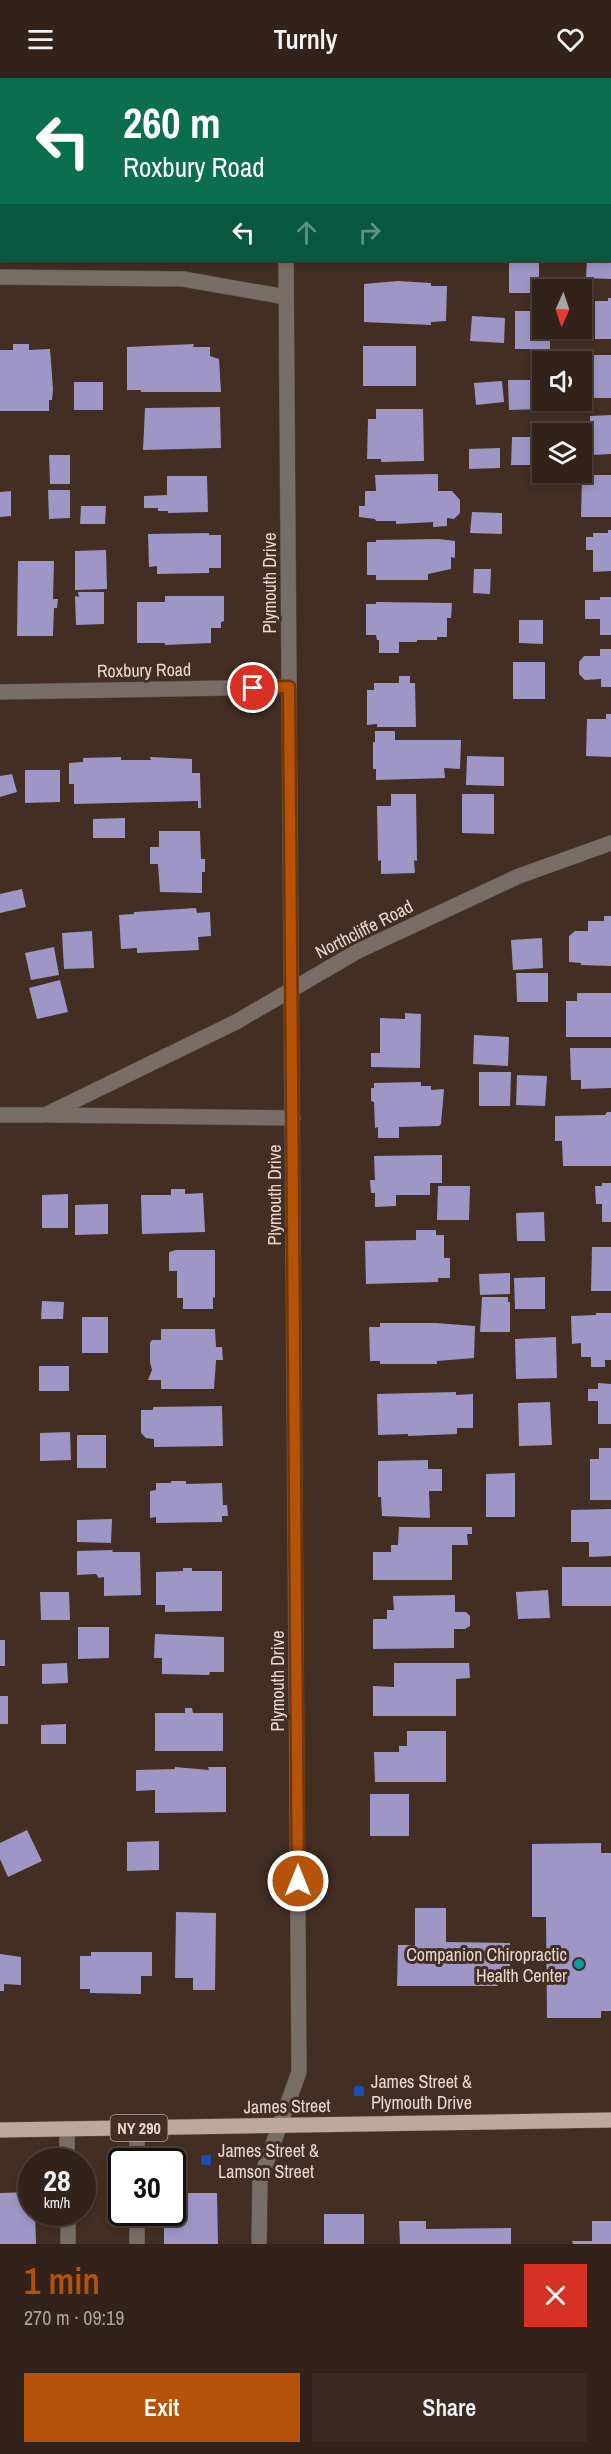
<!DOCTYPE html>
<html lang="en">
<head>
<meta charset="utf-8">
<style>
	body { margin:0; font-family:"Archivo Narrow",sans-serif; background:#3a2a23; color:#f1f3f6; height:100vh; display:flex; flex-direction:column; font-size:22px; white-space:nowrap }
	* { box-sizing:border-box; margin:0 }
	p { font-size:20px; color:#a8a4a2 }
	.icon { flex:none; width:33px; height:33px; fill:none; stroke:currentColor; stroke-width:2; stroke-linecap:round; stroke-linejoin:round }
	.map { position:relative; height:2166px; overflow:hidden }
	.drawer { display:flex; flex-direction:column; background:#32221a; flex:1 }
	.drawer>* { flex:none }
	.top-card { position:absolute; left:0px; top:0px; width:612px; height:183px; box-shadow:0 3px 9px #0003,0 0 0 2px #4d3f39; background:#0b6e4f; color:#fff; overflow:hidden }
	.needle { width:39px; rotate:183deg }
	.tools { position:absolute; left:532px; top:201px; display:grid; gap:12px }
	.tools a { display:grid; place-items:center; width:60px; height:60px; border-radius:0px; background:#32221a; box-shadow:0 3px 9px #0003,0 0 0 2px #4d3f39; font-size:30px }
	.speed { position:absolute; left:18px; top:2070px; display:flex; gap:12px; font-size:30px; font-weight:700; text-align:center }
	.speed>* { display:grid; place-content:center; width:78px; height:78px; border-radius:50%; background:#32221a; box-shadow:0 3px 9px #0003,0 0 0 2px #4d3f39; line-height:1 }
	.speed small { font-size:15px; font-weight:400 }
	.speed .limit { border:3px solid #111; border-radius:9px; background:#fff; color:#111 }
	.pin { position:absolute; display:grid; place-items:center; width:51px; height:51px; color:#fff; margin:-26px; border:3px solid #fff; border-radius:50%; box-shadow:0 2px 6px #0007 }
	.me { position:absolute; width:66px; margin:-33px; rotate:0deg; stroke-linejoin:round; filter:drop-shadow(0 0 4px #0008) }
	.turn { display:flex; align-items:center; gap:21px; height:126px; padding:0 24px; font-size:27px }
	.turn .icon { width:78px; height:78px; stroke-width:2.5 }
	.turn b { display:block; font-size:42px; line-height:51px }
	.lanes { display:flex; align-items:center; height:57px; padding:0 24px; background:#0003; justify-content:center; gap:30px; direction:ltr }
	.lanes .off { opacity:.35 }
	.round { display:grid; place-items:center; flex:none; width:63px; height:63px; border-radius:0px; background:#3a2a23 }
	.overview { display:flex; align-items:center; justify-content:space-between; height:102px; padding:0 24px }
	h1 { font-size:36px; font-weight:600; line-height:45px; color:#b45309 }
	.button { display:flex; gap:12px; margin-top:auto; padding:12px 24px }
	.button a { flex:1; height:69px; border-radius:0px; background:#b45309; color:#fff; font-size:24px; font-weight:600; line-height:69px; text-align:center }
	.button a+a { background:#3a2a23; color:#f1f3f6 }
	header { display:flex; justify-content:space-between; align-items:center; height:78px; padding:0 24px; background:#32221a; font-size:27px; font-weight:600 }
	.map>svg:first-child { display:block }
	.building { fill:#9e97c5 }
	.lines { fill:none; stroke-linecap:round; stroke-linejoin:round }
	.minor-casing { stroke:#604d42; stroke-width:16 }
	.major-casing { stroke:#604d42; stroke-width:16 }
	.minor { stroke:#786e68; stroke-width:15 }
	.major { stroke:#bda89c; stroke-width:15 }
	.route-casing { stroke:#753606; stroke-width:15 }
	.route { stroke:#b45309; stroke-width:10 }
	.culture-dot { fill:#0f9aa8; stroke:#422e23; stroke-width:2 }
	.transit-dot { fill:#1a4fb4; stroke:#422e23; stroke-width:2 }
	.labels { text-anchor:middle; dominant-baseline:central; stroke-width:6; stroke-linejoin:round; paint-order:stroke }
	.shield { fill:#422e23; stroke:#b6a69e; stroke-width:1.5 }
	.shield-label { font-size:16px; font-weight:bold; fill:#e7d9d2 }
	.street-label { font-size:18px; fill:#e7d9d2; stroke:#422e23 }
	.poi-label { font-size:18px; fill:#e7d9d2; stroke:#422e23; text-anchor:start }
</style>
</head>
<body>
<header><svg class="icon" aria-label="menu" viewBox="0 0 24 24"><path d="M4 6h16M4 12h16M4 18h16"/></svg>Turnly<svg class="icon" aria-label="heart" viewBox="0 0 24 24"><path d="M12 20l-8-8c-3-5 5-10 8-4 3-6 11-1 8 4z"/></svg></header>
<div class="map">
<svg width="611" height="2166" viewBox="0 0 611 2166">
	<rect width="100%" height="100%" fill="#422e23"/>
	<g class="building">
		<rect x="509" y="182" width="30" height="33"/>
		<polygon points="587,182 611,182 611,201 586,200"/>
		<polygon points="398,203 431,205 431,208 447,208 446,243 431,244 431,247 364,244 364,206"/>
		<polygon points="608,220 611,220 611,261 595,261 595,223 608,223"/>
		<polygon points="515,233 543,233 543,250 550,250 550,271 515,271"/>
		<polygon points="472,238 505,240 504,265 470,263"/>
		<polygon points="13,266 29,266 29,272 50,271 53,311 52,322 49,322 49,333 0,333 0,272 13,272"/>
		<polygon points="194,266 193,269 210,269 210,278 219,281 221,314 141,314 141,312 127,312 127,269"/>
		<rect x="363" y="268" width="53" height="40"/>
		<polygon points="591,277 611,277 611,320 590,320 588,313 582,313 582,284 572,284 572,279 591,279"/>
		<polygon points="508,302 542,302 542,331 509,332"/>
		<polygon points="502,303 504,324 476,327 474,305"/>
		<rect x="74" y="304" width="29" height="28"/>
		<polygon points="220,329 221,370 143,372 145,330"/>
		<polygon points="376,331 423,331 424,383 381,384 381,381 367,381 368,341 376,341"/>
		<polygon points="611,337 611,376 592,377 591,367 582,368 581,345 590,345 590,338"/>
		<polygon points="512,359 540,359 540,387 511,387"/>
		<polygon points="500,370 500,390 469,391 469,371"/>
		<polygon points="49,377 70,377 70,406 50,406"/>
		<polygon points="438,396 438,413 452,413 460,422 460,435 454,441 447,440 447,448 433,449 433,444 396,446 396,443 376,443 375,441 359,439 359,428 365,428 365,413 376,413 375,397"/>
		<polygon points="582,397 611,397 611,439 581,439"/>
		<polygon points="167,398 207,398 208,434 168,435 168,433 158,433 158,430 144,430 144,418 167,417"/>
		<polygon points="48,412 70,412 70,440 49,441"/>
		<polygon points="11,413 11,438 0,439 0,414"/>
		<polygon points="81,428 106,428 105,446 80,446"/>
		<polygon points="472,434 502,435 502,456 470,455"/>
		<polygon points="608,452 611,452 611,493 593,494 593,472 586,472 586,459 593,459 593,455 608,455"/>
		<polygon points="209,455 209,457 221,457 221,490 209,490 209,495 157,496 157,488 149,489 148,456"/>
		<polygon points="439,461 455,463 455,480 451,479 451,491 428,496 428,502 376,502 376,497 367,497 367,464 376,464 376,462"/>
		<polygon points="106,472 107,511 75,512 75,473"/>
		<polygon points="18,483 54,483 53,521 58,521 57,530 54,530 53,558 17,558"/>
		<polygon points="474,491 491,491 490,516 473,515"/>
		<polygon points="78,514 104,514 104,546 76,547 75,518 79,519"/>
		<polygon points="165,518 224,518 224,543 221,544 221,550 211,550 211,565 165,567 165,565 137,565 137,524 165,524"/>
		<polygon points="600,519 611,519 611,557 600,557 600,541 585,541 585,522 600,522"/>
		<polygon points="376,524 452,525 451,540 447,540 447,559 437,559 437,562 417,562 417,564 399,564 399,575 379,575 379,562 377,562 376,557 366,557 366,526 376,526"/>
		<polygon points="519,542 543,542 543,566 519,565"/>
		<polygon points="600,571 611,571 611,609 601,609 601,601 585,602 579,596 579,584 584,578 600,578"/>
		<rect x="513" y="584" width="32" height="37"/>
		<polygon points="399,598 410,598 410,605 415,605 416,649 377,649 377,646 367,647 367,612 374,612 374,605 399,605"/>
		<polygon points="606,636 611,636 611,679 586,678 587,641 606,641"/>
		<polygon points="375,653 395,653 395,662 461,662 460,691 444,690 445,700 376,702 376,691 373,691 373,664 375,664"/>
		<polygon points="467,678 504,679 504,708 466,707"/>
		<polygon points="121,679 121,682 151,682 150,679 192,681 192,695 200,695 201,730 198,730 198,723 74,726 74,706 69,706 69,685 83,684 83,680"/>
		<polygon points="25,692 60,692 60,724 25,725"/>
		<polygon points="12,696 17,714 0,719 0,698"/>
		<polygon points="391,716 416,716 417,783 414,782 415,795 381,796 381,782 378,783 377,728 391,728"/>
		<polygon points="462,716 494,716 494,756 462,755"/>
		<polygon points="125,740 125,760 93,760 93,741"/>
		<polygon points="159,753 200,753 201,781 205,781 205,794 202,794 202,815 160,814 158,786 150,786 150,769 159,769"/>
		<polygon points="22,811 26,829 0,835 0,816"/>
		<polygon points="196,830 197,835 210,834 211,858 198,859 199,872 137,875 137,870 121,871 119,837 134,836 134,834"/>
		<polygon points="604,838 611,838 611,888 581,887 581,885 569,884 569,858 575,853 588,853 588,843 604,843"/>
		<polygon points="92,853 94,890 64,891 62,855"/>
		<polygon points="542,860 543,890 513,892 511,862"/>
		<polygon points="54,869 59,897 31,902 25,875"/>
		<polygon points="516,895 548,895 548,924 517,924"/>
		<polygon points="60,902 68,934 37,941 29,910"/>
		<polygon points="577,915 611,915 611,959 566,959 566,923 577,923"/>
		<polygon points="405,935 421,936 420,990 371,989 371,975 380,975 380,940 405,941"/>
		<polygon points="474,957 509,959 508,988 473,986"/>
		<polygon points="570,970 611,970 611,1010 581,1011 581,1002 571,1002"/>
		<polygon points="479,994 511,994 510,1028 479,1028"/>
		<polygon points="517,997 547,998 545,1028 516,1027"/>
		<polygon points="421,1004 421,1008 431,1008 431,1012 444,1011 441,1046 439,1048 399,1049 399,1060 378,1060 378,1049 375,1050 374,1024 371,1023 371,1010 374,1010 374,1005"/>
		<polygon points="607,1034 611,1034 611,1088 563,1088 562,1063 555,1063 555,1038 605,1037"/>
		<polygon points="442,1077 442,1105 430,1105 430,1117 396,1117 396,1128 375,1129 375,1115 371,1115 370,1102 375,1102 374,1078"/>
		<polygon points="602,1105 611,1105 611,1144 602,1144 602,1126 596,1126 595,1108 602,1108"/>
		<polygon points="438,1108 470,1108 469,1142 437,1142"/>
		<polygon points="171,1111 185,1111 185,1116 203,1115 205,1154 142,1156 141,1117 171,1117"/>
		<polygon points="68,1116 68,1150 42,1150 42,1117"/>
		<polygon points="108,1126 108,1156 75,1157 75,1127"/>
		<polygon points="544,1134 545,1163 517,1163 516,1135"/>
		<polygon points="416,1152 436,1152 436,1157 444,1157 444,1180 450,1180 450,1200 438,1200 438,1204 366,1206 365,1163 416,1162"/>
		<polygon points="592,1169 611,1169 611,1213 591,1213"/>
		<polygon points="176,1172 215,1172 215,1220 213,1219 213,1231 183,1231 183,1220 177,1220 177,1193 169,1193 169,1174"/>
		<polygon points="510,1195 510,1216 480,1217 479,1196"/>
		<polygon points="545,1199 545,1231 515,1231 514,1200"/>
		<polygon points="482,1219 508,1219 508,1224 510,1224 510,1254 480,1254"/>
		<polygon points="42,1223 64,1224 63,1241 41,1241"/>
		<polygon points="596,1235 611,1235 611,1282 605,1282 605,1289 591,1289 591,1279 581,1279 581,1265 572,1266 571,1238 596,1237"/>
		<rect x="82" y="1239" width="26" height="36"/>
		<polygon points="380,1245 436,1245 475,1248 474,1280 437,1283 437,1286 380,1286 380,1283 370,1283 369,1249 380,1249"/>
		<polygon points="161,1251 215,1251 216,1269 222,1269 223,1282 216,1282 214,1311 161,1311 161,1302 148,1302 152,1292 150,1284 150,1265 152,1262 161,1262"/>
		<polygon points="556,1259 557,1300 516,1301 515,1261"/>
		<rect x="39" y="1288" width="30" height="25"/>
		<polygon points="598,1305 611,1306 611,1346 598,1346 598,1323 588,1323 588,1311 598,1311"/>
		<polygon points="456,1314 456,1317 473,1316 473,1350 457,1350 457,1356 408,1358 408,1356 378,1357 377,1316"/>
		<polygon points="550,1324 552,1367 519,1368 518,1325"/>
		<polygon points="222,1328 223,1368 154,1369 154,1361 146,1360 141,1355 141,1332 153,1332 153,1329"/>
		<polygon points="70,1354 71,1382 40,1383 40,1355"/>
		<rect x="77" y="1357" width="29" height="33"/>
		<polygon points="599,1370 611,1370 611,1422 590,1422 590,1381 599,1381"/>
		<polygon points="428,1382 428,1391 442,1391 442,1413 429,1413 430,1440 382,1438 381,1419 378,1419 378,1383"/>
		<polygon points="515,1395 515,1439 486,1439 486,1396"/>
		<polygon points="171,1403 186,1403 186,1406 222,1405 223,1427 227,1427 228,1438 222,1438 222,1444 156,1445 156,1439 150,1440 150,1413 156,1412 156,1405 171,1405"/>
		<polygon points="611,1431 611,1478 589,1479 589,1464 571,1464 571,1432"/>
		<polygon points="112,1441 111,1465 77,1464 77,1442"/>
		<polygon points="399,1449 472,1449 472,1456 467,1456 468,1467 452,1467 452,1502 373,1502 373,1474 391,1474 391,1467 398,1467"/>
		<polygon points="113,1472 112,1474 140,1474 141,1517 104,1518 104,1499 99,1500 96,1496 77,1497 77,1473"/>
		<rect x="562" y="1489" width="49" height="39"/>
		<polygon points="183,1490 192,1490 192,1493 222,1493 222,1533 165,1534 165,1527 156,1527 156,1494 183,1493"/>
		<polygon points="548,1512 550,1540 518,1541 516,1514"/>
		<polygon points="40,1514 69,1514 70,1542 41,1542"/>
		<polygon points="455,1517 455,1534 466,1534 470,1538 470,1548 465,1551 454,1551 454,1570 373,1571 373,1541 387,1541 387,1532 394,1532 393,1518"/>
		<polygon points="78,1549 109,1549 109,1580 78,1581"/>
		<polygon points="155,1556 224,1559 224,1594 210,1594 209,1597 162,1596 162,1580 154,1580"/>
		<rect x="0" y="1562" width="5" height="26"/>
		<polygon points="67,1585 68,1605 42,1606 42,1586"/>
		<polygon points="394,1585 469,1585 470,1600 456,1601 456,1638 373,1638 373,1608 394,1609"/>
		<rect x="0" y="1618" width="8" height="28"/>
		<polygon points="185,1630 192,1630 193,1635 223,1635 223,1673 155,1673 155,1635 185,1635"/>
		<polygon points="66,1646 66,1666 41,1666 41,1647"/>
		<polygon points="407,1653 446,1653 446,1704 375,1704 374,1674 399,1674 399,1668 407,1668"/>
		<polygon points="175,1689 209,1692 208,1689 226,1689 226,1734 155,1735 155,1712 136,1713 136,1692 175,1691"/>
		<rect x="370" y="1716" width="39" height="42"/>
		<polygon points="27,1752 42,1783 8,1799 0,1781 0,1765"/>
		<polygon points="159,1763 159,1792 127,1793 127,1764"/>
		<polygon points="601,1765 601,1775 611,1775 611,1933 601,1933 601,1940 547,1940 546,1839 532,1839 532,1766"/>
		<polygon points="415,1830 446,1830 446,1864 510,1865 510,1905 497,1905 498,1908 397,1908 398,1867 415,1867"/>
		<polygon points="176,1834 216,1835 215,1912 193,1912 193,1900 175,1900"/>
		<polygon points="91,1874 152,1874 152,1898 141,1898 141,1916 90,1915 90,1911 80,1911 80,1878 91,1878"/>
		<polygon points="0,1876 21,1879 21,1907 4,1906 4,1913 0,1913"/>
		<polygon points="32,2114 32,2134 35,2134 36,2166 0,2166 0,2115"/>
		<polygon points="172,2115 217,2115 218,2166 164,2166 164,2134 172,2134"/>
		<rect x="324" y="2136" width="40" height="30"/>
		<polygon points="399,2143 426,2143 426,2151 511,2150 511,2166 400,2166"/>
		<polygon points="592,2143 611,2143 611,2166 573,2166 572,2163 592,2163"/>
	</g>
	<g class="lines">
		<defs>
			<g id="minor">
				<polyline points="271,0 272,2"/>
				<polyline points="0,199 183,201 286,219"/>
				<polyline points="0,614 289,609"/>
				<polyline points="0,1037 45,1037 236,944 358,873 519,798 611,765"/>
				<polyline points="50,1037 293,1040"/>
				<polyline points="67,2051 67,2084"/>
				<polyline points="137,2084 137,2050"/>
				<polyline points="68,2134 68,2166"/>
				<polyline points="137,2166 137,2134"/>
				<polyline points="259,2166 260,2102 299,1994 286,182"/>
			</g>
			<polyline id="major" points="0,2052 611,2042"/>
		</defs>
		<use href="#minor" class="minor-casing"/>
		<use href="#major" class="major-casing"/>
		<use href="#minor" class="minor"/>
		<use href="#major" class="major"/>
	</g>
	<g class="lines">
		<defs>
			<polyline id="route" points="253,610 289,609 298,1803"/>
		</defs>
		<use href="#route" class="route-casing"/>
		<use href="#route" class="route"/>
	</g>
	<circle class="culture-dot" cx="579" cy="1886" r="6"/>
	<g class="transit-dot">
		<rect x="353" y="2007" width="12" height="12" rx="3"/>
		<rect x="200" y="2076" width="12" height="12" rx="3"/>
	</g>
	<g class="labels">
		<rect class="shield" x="110.5" y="2037" width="57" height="26" rx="4.5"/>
		<g class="shield-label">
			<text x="139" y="2050">NY 290</text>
		</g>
		<g class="street-label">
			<text transform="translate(269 505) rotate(-90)">Plymouth Drive</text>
			<text transform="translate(144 592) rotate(-1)">Roxbury Road</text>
			<text transform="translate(364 851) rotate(-27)">Northcliffe Road</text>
			<text transform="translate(274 1117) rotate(-90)">Plymouth Drive</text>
			<text transform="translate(277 1603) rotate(-90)">Plymouth Drive</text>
			<text transform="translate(287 2028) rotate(-1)">James Street</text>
		</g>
		<g class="poi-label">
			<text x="567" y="1876" text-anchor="end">Companion Chiropractic<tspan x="567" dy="21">Health Center</tspan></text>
			<text x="371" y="2003">James Street &amp;<tspan x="371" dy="21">Plymouth Drive</tspan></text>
			<text x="218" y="2072">James Street &amp;<tspan x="218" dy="21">Lamson Street</tspan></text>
		</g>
	</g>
</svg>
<div class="tools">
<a><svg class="needle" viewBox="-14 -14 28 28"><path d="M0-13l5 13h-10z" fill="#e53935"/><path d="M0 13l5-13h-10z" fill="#a8a4a2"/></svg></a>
<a><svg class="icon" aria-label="sound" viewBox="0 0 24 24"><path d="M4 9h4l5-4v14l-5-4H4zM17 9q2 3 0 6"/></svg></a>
<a><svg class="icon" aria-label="layers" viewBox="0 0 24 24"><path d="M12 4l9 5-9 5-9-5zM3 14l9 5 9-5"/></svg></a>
</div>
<div class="speed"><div>28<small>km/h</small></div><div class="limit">30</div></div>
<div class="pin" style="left:253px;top:610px;background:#d93025"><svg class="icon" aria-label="arrive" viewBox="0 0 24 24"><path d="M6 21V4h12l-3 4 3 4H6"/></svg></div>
<svg class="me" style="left:298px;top:1803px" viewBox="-20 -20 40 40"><circle r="17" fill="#b45309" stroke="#fff" stroke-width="3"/><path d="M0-11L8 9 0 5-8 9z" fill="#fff"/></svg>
<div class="top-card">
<div class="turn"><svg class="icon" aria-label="left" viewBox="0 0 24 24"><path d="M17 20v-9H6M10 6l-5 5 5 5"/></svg><div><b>260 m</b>Roxbury Road</div></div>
<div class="lanes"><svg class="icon" aria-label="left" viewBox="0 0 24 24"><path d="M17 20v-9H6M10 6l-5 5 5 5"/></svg><svg class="icon off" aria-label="ahead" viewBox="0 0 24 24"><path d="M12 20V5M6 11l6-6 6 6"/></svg><svg class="icon off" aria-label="right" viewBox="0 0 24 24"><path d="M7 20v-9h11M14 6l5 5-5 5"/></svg></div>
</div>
</div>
<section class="drawer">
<div class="overview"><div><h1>1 min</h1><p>270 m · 09:19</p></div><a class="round" style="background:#d93025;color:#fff"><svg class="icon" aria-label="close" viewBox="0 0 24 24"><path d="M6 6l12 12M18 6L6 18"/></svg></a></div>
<div class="button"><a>Exit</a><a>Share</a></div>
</section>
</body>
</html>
